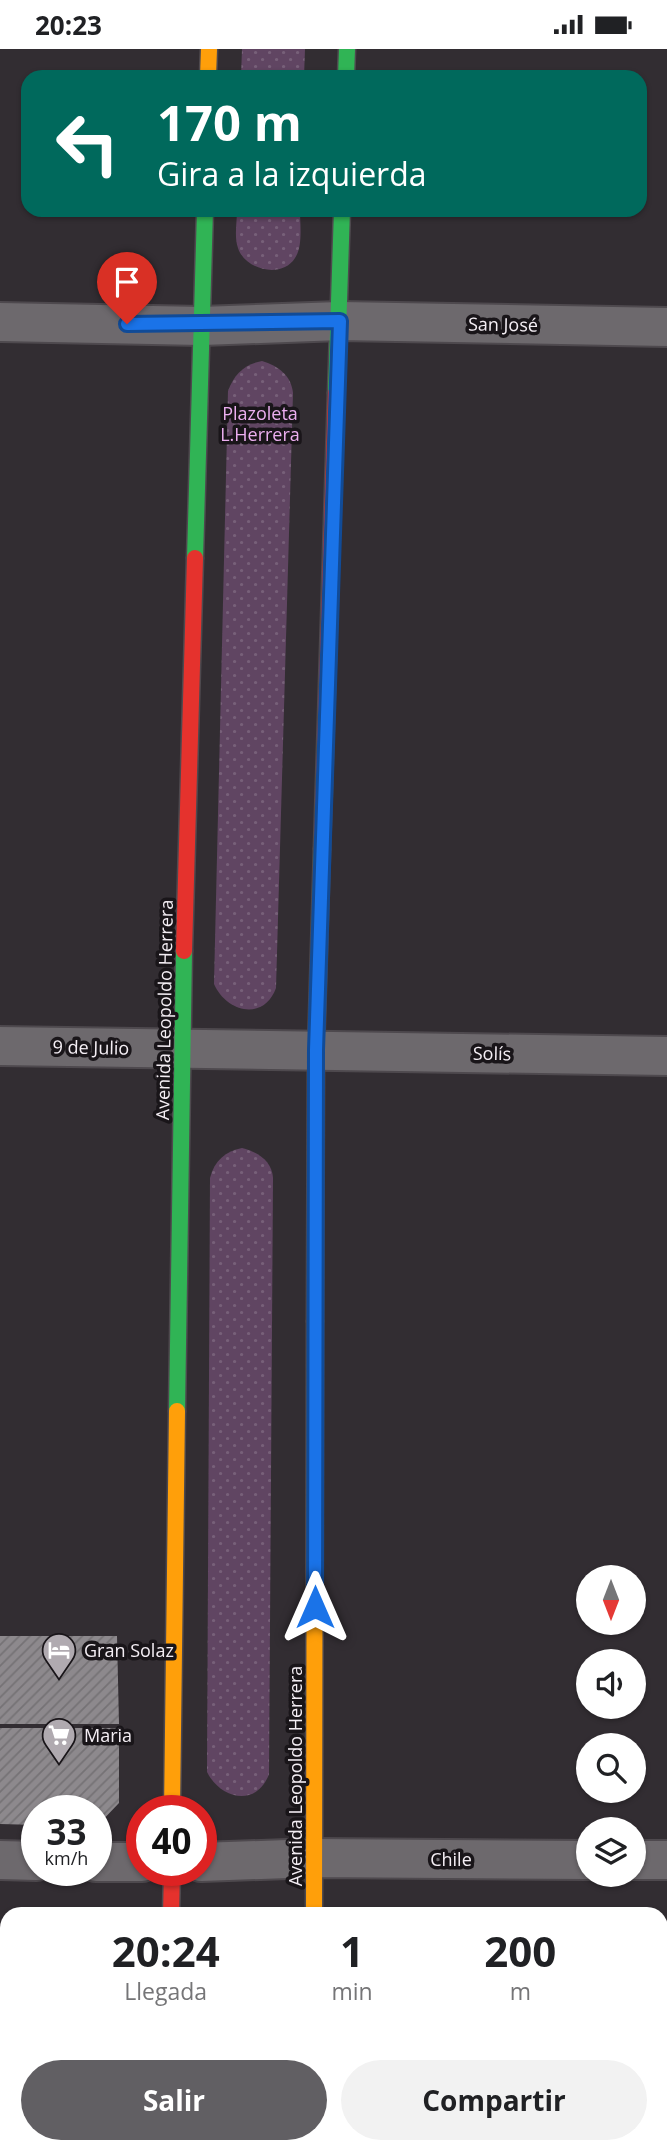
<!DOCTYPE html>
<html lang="es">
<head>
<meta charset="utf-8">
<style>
	body { margin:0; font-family:"Open Sans",sans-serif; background:#f2f2f2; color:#202124; height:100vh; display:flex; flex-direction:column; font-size:26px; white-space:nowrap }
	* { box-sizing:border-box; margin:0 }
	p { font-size:23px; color:#757577 }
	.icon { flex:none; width:38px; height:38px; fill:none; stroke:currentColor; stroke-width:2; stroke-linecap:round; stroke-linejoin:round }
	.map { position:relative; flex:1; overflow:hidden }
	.sheet { position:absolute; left:0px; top:1858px; width:668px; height:247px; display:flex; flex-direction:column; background:#fff; border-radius:21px 21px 0 0; box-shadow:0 2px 5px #0004 }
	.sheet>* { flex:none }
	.banner { position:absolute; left:21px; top:21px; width:626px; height:147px; border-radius:21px; box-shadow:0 2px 5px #0004; background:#00695c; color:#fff; overflow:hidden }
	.needle { width:46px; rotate:180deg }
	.controls { position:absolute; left:576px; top:1516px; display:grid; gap:14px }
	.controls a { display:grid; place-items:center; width:70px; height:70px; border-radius:50%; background:#fff; box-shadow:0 2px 5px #0004; font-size:35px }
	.speed { position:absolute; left:21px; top:1746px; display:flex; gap:14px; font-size:35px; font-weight:700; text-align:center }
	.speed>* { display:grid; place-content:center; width:91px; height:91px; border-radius:50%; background:#fff; box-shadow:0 2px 5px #0004; line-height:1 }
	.speed small { font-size:18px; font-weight:400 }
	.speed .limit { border:10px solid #d22; background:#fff; color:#111 }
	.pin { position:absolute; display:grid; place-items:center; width:60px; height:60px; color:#fff; margin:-72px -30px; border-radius:50% 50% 50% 0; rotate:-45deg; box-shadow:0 0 7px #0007 }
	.pin .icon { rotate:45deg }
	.me { position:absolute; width:77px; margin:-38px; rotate:0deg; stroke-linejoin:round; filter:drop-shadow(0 0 5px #0008) }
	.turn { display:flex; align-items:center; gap:24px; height:147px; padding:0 21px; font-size:32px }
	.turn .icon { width:91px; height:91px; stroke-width:2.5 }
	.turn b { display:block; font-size:49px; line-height:60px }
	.eta { display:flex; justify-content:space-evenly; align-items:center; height:119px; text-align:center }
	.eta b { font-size:42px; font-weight:700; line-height:49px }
	.action { display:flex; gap:14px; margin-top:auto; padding:14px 21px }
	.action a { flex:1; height:80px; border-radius:42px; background:#615f63; color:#fff; font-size:28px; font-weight:700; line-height:80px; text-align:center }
	.action a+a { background:#f2f2f2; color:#202124 }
	.status { display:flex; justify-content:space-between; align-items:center; height:49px; padding:0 35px; background:#fff; direction:ltr }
	.status svg { height:19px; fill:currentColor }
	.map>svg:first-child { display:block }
	.park { fill:url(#park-dots) }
	.building { fill:url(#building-hatch) }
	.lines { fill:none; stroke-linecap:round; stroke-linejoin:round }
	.street-casing { stroke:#4e494e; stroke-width:42 }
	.fast-casing { stroke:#4e494e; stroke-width:19 }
	.slow-casing { stroke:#4e494e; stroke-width:19 }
	.jam-casing { stroke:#4e494e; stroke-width:19 }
	.street { stroke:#6d696d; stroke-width:38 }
	.fast { stroke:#30b455; stroke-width:16 }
	.slow { stroke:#ff9f0a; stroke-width:16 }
	.jam { stroke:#e5322d; stroke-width:16 }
	.route-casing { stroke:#114b97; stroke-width:18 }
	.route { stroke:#1a73e8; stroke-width:12 }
	.labels { text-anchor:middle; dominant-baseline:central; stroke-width:7; stroke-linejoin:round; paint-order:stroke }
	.street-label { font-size:18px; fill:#f4eef4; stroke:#191519 }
	.park-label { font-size:18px; fill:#ecaff0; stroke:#191519 }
	.poi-label { font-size:18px; fill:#f4eef4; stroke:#191519; text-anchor:start }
</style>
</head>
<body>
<div class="status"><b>20:23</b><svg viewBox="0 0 49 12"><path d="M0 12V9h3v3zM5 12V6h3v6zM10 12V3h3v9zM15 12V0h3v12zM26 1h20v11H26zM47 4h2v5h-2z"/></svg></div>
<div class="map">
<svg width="667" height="2105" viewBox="0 0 667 2105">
	<defs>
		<pattern id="park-dots" width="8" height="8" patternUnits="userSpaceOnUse" patternTransform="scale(1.75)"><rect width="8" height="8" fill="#604562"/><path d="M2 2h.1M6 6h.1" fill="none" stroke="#776079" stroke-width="1.8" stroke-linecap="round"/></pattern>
		<pattern id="building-hatch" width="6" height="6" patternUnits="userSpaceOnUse" patternTransform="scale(1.75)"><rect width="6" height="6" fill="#8d898d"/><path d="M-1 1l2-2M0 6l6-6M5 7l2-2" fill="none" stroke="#757275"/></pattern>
	</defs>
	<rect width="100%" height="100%" fill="#322d32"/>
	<g class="park">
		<polygon points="242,0 305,0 304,28 241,28"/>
		<path d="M237 161H300C300 176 303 197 295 209 282 230 245 221 238 199 234 188 237 173 237 161Z"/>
		<path d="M262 312C278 317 291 326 293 344L276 939C264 972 227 964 214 935L228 342C234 325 245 315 262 312Z"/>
		<path d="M242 1099C258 1103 272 1112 273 1129L269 1725C257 1758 221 1751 207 1723L210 1129C214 1112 226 1102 242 1099Z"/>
		<rect x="201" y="2098" width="64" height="7"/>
	</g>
	<g class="building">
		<polygon points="0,1587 117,1587 119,1675 0,1675"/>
		<polygon points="0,1679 119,1679 119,1754 96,1778 96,1762 37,1762 37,1776 0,1775"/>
	</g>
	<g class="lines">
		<defs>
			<g id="street">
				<polyline points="0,273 202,277 340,272 667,278"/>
				<polyline points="0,997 667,1007"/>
				<polyline points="0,1811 37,1812"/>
				<polyline points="634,1811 667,1811"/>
				<polyline points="96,1813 142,1813"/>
				<polyline points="201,1813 315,1809 588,1811"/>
			</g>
			<g id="fast">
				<polyline points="346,28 347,0"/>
				<polyline points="336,344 342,161"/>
				<polyline points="195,509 205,161"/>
				<polyline points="315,1272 316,1001 322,800"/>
				<polyline points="177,1362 184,902"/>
			</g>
			<g id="slow">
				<polyline points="208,28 209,0"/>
				<polyline points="172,1762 177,1362"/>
				<polyline points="314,1866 315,1272"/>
				<polyline points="168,2098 168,2105"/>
				<polyline points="311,2098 311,2105"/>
			</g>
			<g id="jam">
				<polyline points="322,800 336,344"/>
				<polyline points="184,902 195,509"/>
				<polyline points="171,1866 172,1822"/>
			</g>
		</defs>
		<use href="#street" class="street-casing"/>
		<use href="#fast" class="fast-casing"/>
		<use href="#slow" class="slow-casing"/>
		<use href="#jam" class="jam-casing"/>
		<use href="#street" class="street"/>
		<use href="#fast" class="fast"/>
		<use href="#slow" class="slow"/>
		<use href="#jam" class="jam"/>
	</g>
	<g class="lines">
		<defs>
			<polyline id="route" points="127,275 340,272 316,1001 315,1558"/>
		</defs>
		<use href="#route" class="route-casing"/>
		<use href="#route" class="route"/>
	</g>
	<defs>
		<symbol id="hotel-pin" viewBox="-11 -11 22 30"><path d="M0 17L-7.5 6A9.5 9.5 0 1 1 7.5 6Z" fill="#b0aab0" stroke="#191519"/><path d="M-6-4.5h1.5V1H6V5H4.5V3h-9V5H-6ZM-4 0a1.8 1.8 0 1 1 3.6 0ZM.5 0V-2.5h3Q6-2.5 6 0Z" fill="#fff"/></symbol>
		<symbol id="supermarket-pin" viewBox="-11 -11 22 30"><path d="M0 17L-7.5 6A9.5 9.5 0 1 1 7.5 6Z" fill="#b0aab0" stroke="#191519"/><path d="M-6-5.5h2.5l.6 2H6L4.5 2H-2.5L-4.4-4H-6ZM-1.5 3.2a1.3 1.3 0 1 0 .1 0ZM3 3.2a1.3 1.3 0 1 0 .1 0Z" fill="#fff"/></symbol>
	</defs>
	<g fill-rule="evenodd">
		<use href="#hotel-pin" x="40" y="1582" width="38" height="52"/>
		<use href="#supermarket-pin" x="40" y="1667" width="38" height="52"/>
	</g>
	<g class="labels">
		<g class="street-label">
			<text transform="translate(503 275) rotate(1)">San José</text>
			<text transform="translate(164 961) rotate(-89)">Avenida Leopoldo Herrera</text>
			<text transform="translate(91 998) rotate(1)">9 de Julio</text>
			<text transform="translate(492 1004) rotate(1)">Solís</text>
			<text transform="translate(295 1727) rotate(-90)">Avenida Leopoldo Herrera</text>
			<text x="451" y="1810">Chile</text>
		</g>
		<g class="park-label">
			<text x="260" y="364">Plazoleta<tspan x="260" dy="21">L.Herrera</tspan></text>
		</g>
		<g class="poi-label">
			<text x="84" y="1601">Gran Solaz</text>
			<text x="84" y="1686">Maria</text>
		</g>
	</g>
</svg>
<div class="controls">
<a><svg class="needle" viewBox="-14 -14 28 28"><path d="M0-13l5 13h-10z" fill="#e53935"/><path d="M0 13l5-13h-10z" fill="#757577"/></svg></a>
<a><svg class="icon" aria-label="sound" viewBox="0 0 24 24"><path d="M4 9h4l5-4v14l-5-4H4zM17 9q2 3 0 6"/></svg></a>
<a><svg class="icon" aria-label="search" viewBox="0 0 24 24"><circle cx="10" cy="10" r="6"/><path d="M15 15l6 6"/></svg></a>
<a><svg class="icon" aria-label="layers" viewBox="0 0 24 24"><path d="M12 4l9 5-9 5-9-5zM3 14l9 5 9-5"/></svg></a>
</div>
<div class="speed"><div>33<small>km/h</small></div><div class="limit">40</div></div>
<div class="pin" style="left:127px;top:275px;background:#d93025"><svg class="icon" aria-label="arrive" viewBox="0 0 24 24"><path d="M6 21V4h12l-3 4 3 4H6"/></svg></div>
<svg class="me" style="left:315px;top:1558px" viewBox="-20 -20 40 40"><path d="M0-17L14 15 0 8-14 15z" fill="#1a73e8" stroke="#fff" stroke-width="4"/></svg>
<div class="banner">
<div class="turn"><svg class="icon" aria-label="left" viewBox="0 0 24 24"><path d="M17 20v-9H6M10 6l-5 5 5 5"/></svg><div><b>170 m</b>Gira a la izquierda</div></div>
</div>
<section class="sheet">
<div class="eta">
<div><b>20:24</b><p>Llegada</p></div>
<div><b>1</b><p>min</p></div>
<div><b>200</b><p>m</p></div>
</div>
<div class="action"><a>Salir</a><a>Compartir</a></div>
</section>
</div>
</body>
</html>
